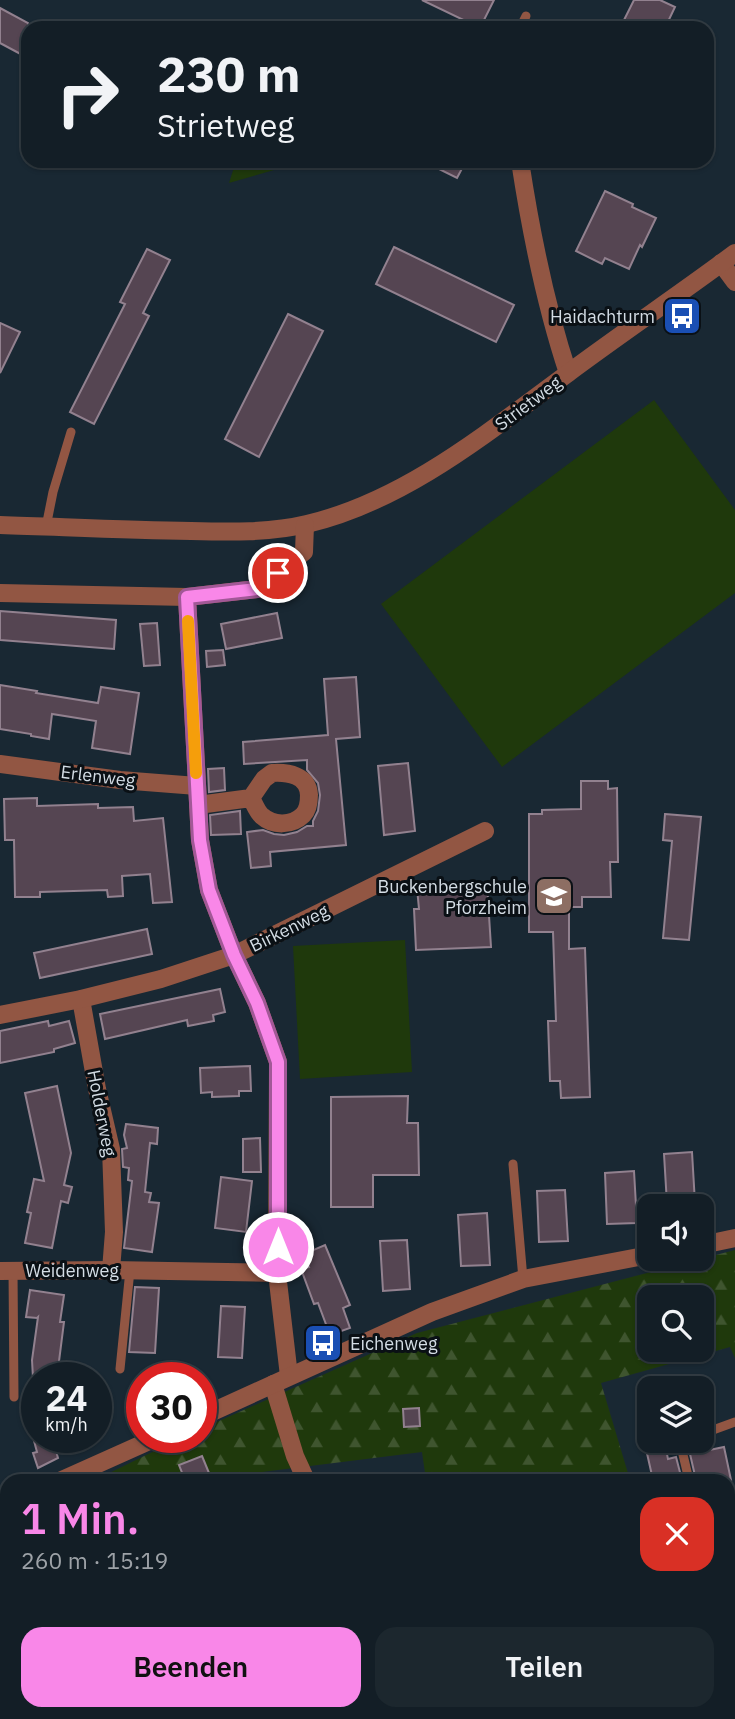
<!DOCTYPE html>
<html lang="de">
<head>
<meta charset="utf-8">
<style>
	body { margin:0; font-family:"IBM Plex Sans",sans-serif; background:#1c272e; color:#f1f3f6; height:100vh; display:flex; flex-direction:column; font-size:26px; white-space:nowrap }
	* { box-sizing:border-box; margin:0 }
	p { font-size:23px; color:#9da2a7 }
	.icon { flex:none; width:38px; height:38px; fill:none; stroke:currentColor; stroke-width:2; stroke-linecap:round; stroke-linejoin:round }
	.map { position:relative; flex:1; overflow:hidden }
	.side { position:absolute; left:0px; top:1474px; width:735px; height:247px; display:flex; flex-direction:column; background:#131e26; border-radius:21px 21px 0 0; box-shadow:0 2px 5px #0004,0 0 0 2px #323c43 }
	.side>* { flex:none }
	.guide { position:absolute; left:21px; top:21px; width:693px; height:147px; border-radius:21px; box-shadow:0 2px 5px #0004,0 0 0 2px #323c43; background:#131e26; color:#f1f3f6; overflow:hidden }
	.tools { position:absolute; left:637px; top:1194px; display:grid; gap:14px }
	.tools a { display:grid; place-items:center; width:77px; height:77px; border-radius:14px; background:#131e26; box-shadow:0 2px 5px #0004,0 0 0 2px #323c43; font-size:35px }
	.speed { position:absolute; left:21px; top:1362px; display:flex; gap:14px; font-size:35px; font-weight:700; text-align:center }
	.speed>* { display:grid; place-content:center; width:91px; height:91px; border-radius:50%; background:#131e26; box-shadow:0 2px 5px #0004,0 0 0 2px #323c43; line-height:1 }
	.speed small { font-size:18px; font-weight:400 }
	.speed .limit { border:10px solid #d22; background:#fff; color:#111 }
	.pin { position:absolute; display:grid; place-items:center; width:60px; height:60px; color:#fff; margin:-30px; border:4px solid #fff; border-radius:50%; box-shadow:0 2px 7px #0007 }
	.me { position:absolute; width:77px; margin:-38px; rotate:0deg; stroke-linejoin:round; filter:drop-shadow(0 0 5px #0008) }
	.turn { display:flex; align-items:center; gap:24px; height:147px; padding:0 21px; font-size:32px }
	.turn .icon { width:91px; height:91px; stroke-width:2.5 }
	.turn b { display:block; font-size:49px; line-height:60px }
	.round { display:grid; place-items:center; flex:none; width:74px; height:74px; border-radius:21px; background:#1c272e }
	.overview { display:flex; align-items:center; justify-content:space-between; height:119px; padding:0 21px }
	h1 { font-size:42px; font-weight:600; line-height:52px; color:#f987e8 }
	.primary-button { display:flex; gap:14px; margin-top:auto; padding:14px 21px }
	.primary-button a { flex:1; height:80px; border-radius:21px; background:#f987e8; color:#111; font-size:28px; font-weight:600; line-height:80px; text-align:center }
	.primary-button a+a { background:#1c272e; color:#f1f3f6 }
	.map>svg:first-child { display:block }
	.forest { fill:url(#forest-firs); fill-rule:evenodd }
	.park { fill:#1f390c }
	.building { fill:#554552; stroke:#92818f; stroke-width:2 }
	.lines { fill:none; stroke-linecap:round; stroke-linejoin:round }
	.lane { stroke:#925643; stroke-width:9 }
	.street { stroke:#925643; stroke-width:18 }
	.route-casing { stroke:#a25897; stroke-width:18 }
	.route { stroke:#f987e8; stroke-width:12 }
	.slow { stroke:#f59e0b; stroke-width:12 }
	.labels { text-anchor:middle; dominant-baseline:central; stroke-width:6; stroke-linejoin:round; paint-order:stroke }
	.poi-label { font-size:18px; fill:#d4dde5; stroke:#0a1015; text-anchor:end }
	.street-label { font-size:18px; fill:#d4dde5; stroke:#0a1015 }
</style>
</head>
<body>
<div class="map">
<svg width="735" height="1719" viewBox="0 0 735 1719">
	<defs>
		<pattern id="forest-firs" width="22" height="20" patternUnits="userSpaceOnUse" patternTransform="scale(1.75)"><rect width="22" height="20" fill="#1f390c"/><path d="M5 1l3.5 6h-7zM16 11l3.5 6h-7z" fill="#3f552f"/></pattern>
	</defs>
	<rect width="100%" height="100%" fill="#192833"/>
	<g class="forest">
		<path d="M735 1250V1358L730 1347 601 1383 630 1480H426L422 1452 215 1478 216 1480H95L183 1437H201V1429L417 1333ZM649 1297H702V1349H649Z"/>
		<polygon points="193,1713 281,1713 281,1719 194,1719"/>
		<polygon points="468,1713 717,1713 719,1719 470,1719"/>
	</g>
	<g class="park">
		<polygon points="236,161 286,161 274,170 229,183"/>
		<polygon points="654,400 735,510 735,593 502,767 381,604"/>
		<polygon points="405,940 412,1072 300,1079 293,946"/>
	</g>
	<g class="building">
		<polygon points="422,0 494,0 480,28"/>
		<polygon points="634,0 660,0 675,7 665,28 620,28"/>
		<polygon points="0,8 28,23 28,58 0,43"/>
		<polygon points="423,161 466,161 457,178"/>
		<polygon points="605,191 633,204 632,207 656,218 642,247 640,245 629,269 605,258 602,264 576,251"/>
		<polygon points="394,247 514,305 496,342 376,284"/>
		<polygon points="147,249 170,260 143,313 149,316 94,424 70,412 125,304 120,302"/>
		<polygon points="288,314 323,331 259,457 225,439"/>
		<polygon points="0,323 20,332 0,373"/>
		<polygon points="0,611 116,620 114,649 0,640"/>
		<polygon points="277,613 282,638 226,649 221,624"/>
		<polygon points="157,623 160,665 144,666 140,624"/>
		<polygon points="223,650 225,665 207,667 206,651"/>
		<polygon points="356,677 360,737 336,739 346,845 270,852 271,866 251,868 247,832 263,830 274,834 284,835 297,832 307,826 313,826 313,821 318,811 320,795 318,783 307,770 307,760 244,764 243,742 328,735 324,679"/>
		<polygon points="0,685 37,691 36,693 98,703 101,687 139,693 130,754 92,748 96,721 52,714 49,739 31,736 31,734 0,729"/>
		<polygon points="408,763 415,831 384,835 378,766"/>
		<polygon points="224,768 225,790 209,792 208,769"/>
		<polygon points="581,781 608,781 608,789 617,788 618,862 610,862 611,897 582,897 582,907 569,907 569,949 585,948 590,1097 561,1098 560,1081 550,1081 548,1021 556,1021 553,932 529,932 529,814 542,814 542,810 581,809"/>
		<polygon points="37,798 37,806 98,804 98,808 133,807 134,821 163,818 172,902 153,903 150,874 122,876 123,896 108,897 107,890 40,892 40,897 15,897 14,840 5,840 4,799"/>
		<polygon points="240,811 241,834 211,835 210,815"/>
		<polygon points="665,814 701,817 689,940 663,938 672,841 663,840"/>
		<polygon points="487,884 491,947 416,950 414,909 419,909 417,888"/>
		<polygon points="147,929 152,954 40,978 34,953"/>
		<polygon points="220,989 225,1012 213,1015 214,1021 188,1026 187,1020 105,1039 100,1014"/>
		<polygon points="48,1021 49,1026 69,1021 75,1043 54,1049 54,1052 0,1063 0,1031"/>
		<polygon points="250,1066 251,1091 239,1091 239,1096 212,1097 212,1092 201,1093 200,1068"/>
		<polygon points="57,1086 71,1153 64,1185 72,1187 68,1203 61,1201 52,1248 25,1243 31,1213 27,1212 34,1179 44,1181 25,1093"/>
		<polygon points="408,1096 407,1123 418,1123 419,1175 373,1175 373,1207 331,1207 331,1097"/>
		<polygon points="126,1124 158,1128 157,1144 150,1143 145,1192 151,1193 149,1202 159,1203 152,1252 124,1248 132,1181 128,1180 129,1168 123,1167 122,1149 127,1148 124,1135"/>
		<polygon points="260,1138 261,1172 243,1172 243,1139"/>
		<polygon points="692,1152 695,1203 667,1204 664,1154"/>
		<polygon points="634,1171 637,1223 607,1224 605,1173"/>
		<polygon points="221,1177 252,1181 246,1232 215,1228"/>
		<polygon points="565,1190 568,1241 539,1242 537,1191"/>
		<polygon points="487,1213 490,1265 461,1266 458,1215"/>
		<polygon points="407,1240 410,1289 383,1291 380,1241"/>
		<polygon points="325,1245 350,1305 343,1308 350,1328 330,1335 318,1303 314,1304 301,1269 309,1267 304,1254"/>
		<polygon points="135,1287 159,1288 155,1353 129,1352"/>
		<polygon points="30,1290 64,1295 60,1322 64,1322 57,1377 33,1378 32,1360 38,1317 37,1318 26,1317"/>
		<polygon points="221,1306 245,1307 242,1358 218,1357"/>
		<polygon points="419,1408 420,1426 404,1427 403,1409"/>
		<polygon points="33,1437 52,1437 58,1458 38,1468 33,1453 37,1452"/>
		<polygon points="644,1440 664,1440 668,1459 676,1457 682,1480 653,1480"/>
		<polygon points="724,1447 731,1480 696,1480 690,1454"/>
		<polygon points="202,1456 209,1473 189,1480 185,1480 179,1465"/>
	</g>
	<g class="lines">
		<g class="lane">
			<polyline points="520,28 526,16"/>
			<polyline points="46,527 53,492 71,432"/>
			<polyline points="513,1164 523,1279"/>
			<polyline points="13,1270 14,1397"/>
			<polyline points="120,1369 130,1270"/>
			<polyline points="702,1434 735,1422"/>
			<polyline points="684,1440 680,1442 689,1480"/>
		</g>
		<g class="street">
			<path d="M520 161C531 233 545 304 568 373"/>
			<polyline points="721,263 735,282"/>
			<path d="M0 525C64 527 127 530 191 531 229 532 270 533 307 524 405 501 488 432 567 374 622 333 680 294 735 253"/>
			<polyline points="0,593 187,597 257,589 304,552 305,525"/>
			<polyline points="187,597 200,840 209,890 234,955 257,1003 278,1062 277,1273 289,1376"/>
			<polyline points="0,764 120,780 197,786"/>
			<path d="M198 805 251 798 264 779 272 773C288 772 308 775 309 795 309 801 308 810 303 815 292 826 273 826 262 816 257 812 254 803 251 798"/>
			<polyline points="81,999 97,1089 111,1149 114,1232 111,1270"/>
			<polyline points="0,1015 81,999 161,979 234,955 485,831"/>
			<polyline points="702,1245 735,1238"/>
			<polyline points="0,1271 111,1270 277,1273"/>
			<polyline points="273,1384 295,1456 306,1480"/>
			<polyline points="201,1417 432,1312 523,1279 649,1255"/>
			<polyline points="62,1480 158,1437"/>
			<polyline points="0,1512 7,1508"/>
			<polyline points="0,1540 7,1548"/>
			<polyline points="109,1713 111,1719"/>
			<polyline points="367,1713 367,1719"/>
		</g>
	</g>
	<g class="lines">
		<defs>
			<polyline id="route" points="278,573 257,589 187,597 200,840 209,890 234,955 257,1003 278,1062 278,1247"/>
		</defs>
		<use href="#route" class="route-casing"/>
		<use href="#route" class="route"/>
		<polyline class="slow" points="188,621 196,773"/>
	</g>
	<defs>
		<symbol id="bus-square" viewBox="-11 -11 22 22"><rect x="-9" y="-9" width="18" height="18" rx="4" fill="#1a4fb4" stroke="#0a1015"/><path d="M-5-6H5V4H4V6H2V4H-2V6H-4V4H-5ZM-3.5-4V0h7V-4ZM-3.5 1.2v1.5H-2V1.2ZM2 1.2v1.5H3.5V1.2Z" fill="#fff"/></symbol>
		<symbol id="school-square" viewBox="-11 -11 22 22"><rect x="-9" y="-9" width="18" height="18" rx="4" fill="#8d6e63" stroke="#0a1015"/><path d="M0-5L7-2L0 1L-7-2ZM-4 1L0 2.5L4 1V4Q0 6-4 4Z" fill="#fff"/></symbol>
	</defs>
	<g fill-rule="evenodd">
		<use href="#bus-square" x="660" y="294" width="44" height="44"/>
		<use href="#school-square" x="532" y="874" width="44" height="44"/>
		<use href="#bus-square" x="301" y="1321" width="44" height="44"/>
	</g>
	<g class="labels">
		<g class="poi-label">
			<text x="655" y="316">Haidachturm</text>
			<text x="527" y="886">Buckenbergschule<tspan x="527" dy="21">Pforzheim</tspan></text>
			<text x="350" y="1343" text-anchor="start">Eichenweg</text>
		</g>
		<g class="street-label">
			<text transform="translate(528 403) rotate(-37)">Strietweg</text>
			<text transform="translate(98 776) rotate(7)">Erlenweg</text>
			<text transform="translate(289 928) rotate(-26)">Birkenweg</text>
			<text transform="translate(102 1113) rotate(79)">Holderweg</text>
			<text x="72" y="1270">Weidenweg</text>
		</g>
	</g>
</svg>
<div class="tools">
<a><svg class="icon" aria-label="sound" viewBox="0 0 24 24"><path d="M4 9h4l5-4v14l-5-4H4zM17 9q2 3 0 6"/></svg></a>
<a><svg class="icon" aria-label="search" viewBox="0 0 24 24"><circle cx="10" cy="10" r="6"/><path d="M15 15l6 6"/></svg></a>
<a><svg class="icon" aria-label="layers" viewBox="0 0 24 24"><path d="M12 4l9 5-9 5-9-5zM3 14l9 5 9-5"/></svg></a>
</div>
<div class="speed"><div>24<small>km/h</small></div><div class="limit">30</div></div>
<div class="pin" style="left:278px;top:573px;background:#d93025"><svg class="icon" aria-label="arrive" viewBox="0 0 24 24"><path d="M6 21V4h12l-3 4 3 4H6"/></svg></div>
<svg class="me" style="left:278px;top:1247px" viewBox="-20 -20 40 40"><circle r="17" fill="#f987e8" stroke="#fff" stroke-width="3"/><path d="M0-11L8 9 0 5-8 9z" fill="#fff"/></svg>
<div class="guide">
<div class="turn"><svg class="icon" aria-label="right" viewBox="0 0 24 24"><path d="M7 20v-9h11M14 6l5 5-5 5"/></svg><div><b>230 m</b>Strietweg</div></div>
</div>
<section class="side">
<div class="overview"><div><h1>1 Min.</h1><p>260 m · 15:19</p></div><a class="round" style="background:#d93025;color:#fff"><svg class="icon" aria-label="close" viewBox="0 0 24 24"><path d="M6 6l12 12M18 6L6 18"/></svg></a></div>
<div class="primary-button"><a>Beenden</a><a>Teilen</a></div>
</section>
</div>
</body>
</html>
